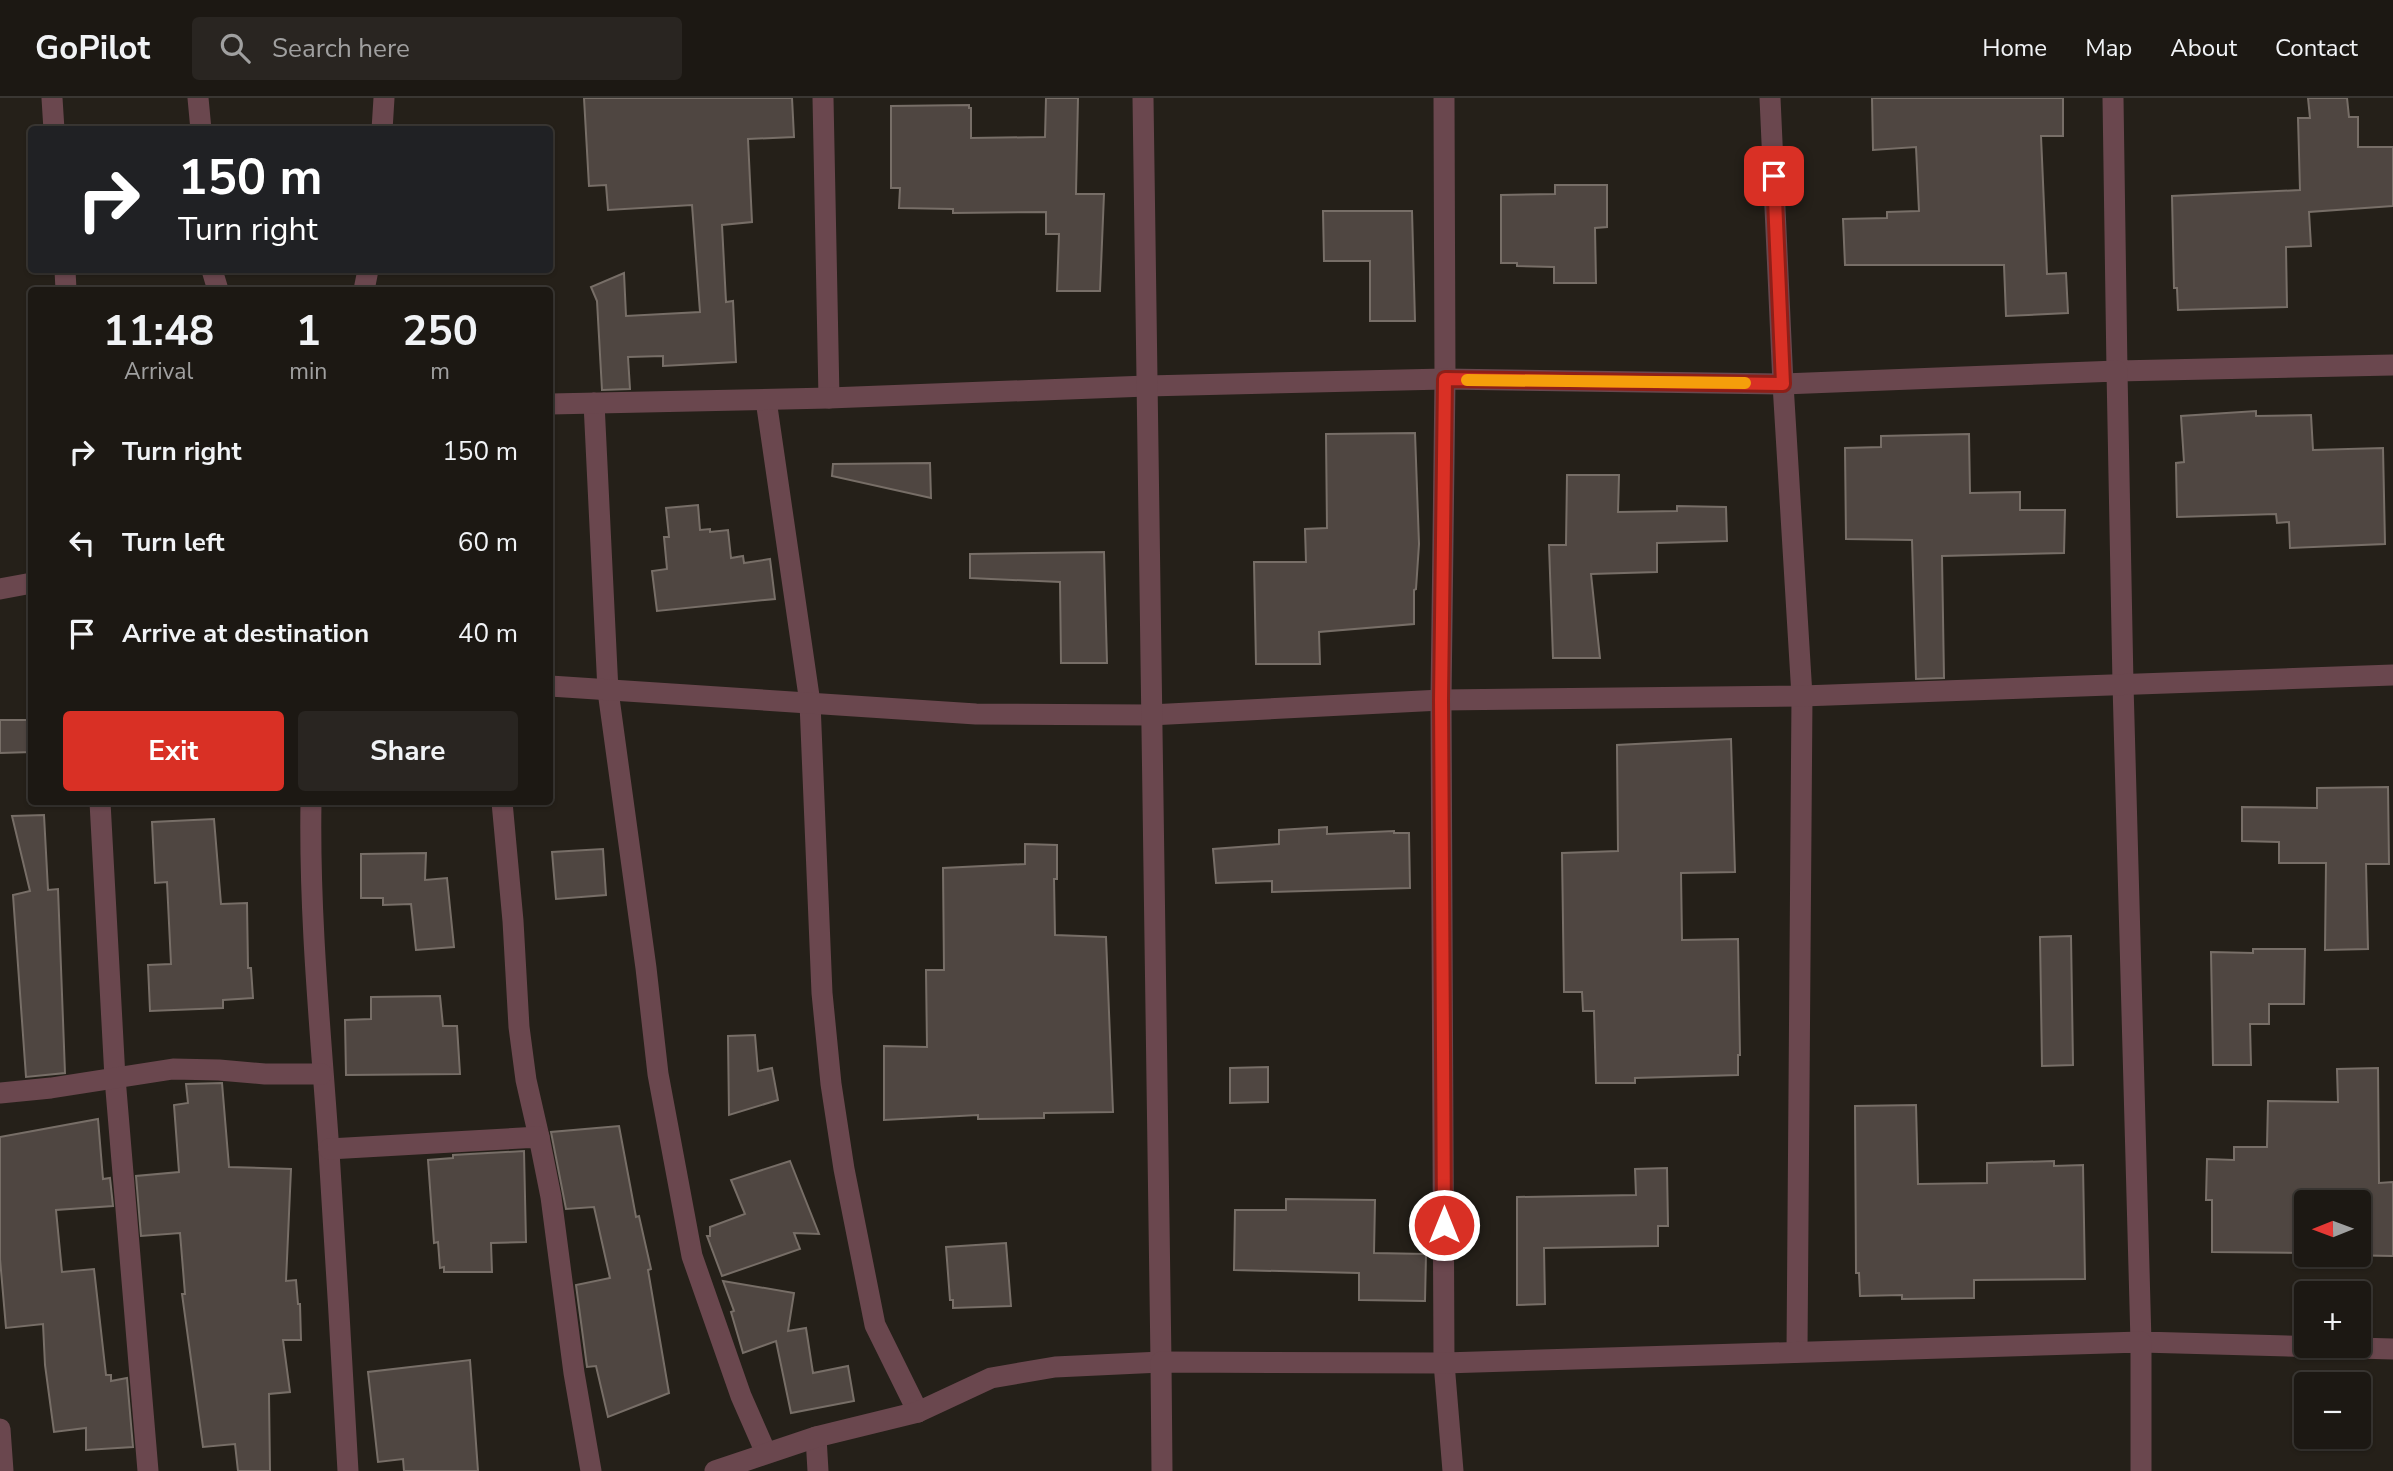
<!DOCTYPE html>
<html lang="en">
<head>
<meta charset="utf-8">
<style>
	body { margin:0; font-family:"Nunito Sans",sans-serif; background:#292521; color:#f1f3f6; height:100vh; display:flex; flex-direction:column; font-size:26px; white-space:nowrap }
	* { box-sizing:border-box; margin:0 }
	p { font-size:23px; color:#a0a0a0 }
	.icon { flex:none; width:38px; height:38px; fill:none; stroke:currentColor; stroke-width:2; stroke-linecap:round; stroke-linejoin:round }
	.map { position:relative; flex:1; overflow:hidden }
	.panel { position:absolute; left:28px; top:189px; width:525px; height:518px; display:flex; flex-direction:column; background:#1c1813; border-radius:7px; box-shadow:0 2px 5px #0004,0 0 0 2px #3a3733 }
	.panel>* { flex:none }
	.banner { position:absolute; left:28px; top:28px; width:525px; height:147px; border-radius:7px; box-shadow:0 2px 5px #0004,0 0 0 2px #3a3733; background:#202124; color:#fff; overflow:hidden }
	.needle { width:46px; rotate:269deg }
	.buttons { position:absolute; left:2294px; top:1092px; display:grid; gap:14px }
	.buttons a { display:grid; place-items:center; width:77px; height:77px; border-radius:7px; background:#1c1813; box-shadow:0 2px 5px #0004,0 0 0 2px #3a3733; font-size:35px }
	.pin { position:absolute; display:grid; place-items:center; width:60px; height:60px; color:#fff; margin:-30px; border-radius:14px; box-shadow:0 4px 10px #0006 }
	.me { position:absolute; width:77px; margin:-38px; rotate:0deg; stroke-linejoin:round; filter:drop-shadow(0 0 5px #0008) }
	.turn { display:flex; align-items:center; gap:24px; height:147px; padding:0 35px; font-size:32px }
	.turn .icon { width:91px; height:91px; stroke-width:2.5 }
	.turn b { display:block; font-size:49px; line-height:60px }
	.eta { display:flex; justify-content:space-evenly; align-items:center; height:119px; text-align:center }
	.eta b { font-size:42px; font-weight:700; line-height:49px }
	.button { display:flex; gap:14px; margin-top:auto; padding:14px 35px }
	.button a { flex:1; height:80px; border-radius:7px; background:#d93025; color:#fff; font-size:28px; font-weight:700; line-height:80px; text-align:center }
	.button a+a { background:#292521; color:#f1f3f6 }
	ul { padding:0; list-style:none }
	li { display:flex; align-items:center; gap:21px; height:91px; padding:0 35px }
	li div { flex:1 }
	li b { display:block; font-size:26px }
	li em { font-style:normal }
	header { display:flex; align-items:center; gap:42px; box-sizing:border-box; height:98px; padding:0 35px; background:#1c1813; border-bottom:2px solid #3a3733 }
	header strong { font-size:33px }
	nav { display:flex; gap:38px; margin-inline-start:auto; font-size:24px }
	.search { width:490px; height:63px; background:#292521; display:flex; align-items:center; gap:18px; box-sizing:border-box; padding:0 24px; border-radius:7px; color:#a0a0a0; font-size:26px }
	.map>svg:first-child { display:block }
	.building { fill:#4f4641; stroke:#776e67; stroke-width:2 }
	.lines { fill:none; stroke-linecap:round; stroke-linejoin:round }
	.minor { stroke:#6a474e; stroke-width:21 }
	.route-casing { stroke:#8d1f18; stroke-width:18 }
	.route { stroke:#d93025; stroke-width:12 }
	.slow { stroke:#f59e0b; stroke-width:12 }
</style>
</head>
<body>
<header>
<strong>GoPilot</strong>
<div class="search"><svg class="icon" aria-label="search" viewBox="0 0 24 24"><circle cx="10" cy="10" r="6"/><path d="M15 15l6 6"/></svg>Search here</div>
<nav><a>Home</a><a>Map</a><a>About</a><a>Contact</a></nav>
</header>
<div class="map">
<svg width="2393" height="1373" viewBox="0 0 2393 1373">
	<rect width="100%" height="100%" fill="#252019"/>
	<g class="building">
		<polygon points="584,0 792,0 794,39 748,41 752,124 722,127 726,204 733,203 736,264 663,268 663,258 628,259 630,291 602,292 597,203 591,189 624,175 626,218 700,214 692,107 608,112 606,87 589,88"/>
		<polygon points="1046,0 1078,0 1076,96 1104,96 1100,193 1057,193 1059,136 1046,136 1046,114 953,115 953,111 899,110 900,90 891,90 891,8 969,7 969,10 971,10 971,40 1045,39"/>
		<polygon points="1872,0 2063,0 2063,38 2041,38 2047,176 2066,175 2068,215 2006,218 2004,167 1845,167 1843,121 1887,120 1887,114 1919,113 1916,49 1873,52"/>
		<polygon points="2308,0 2347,0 2349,19 2358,19 2358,49 2393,49 2393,108 2309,114 2311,148 2286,149 2287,209 2178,212 2177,190 2174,190 2172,98 2300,92 2298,20 2310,20"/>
		<polygon points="1555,87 1607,87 1607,129 1595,130 1596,185 1554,185 1554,169 1517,168 1517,165 1501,165 1501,97 1555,96"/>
		<polygon points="1323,113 1412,113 1415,223 1370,223 1370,163 1324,163"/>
		<polygon points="2256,313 2256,318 2311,317 2313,352 2383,350 2385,446 2290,450 2289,424 2277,425 2276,416 2177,419 2176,365 2184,364 2181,318"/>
		<polygon points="1415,335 1419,446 1416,491 1414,492 1414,526 1319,534 1320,566 1256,566 1254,464 1306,464 1305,431 1327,430 1326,336"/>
		<polygon points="1969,336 1970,395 2020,394 2020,412 2065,412 2064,455 1942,458 1944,580 1916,581 1912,442 1846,441 1845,350 1881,349 1881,338"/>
		<polygon points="930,365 931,400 832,378 833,366"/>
		<polygon points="1567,377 1619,377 1618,414 1677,413 1677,408 1726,409 1727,443 1657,445 1657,474 1591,476 1600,560 1553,560 1549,447 1566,447"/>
		<polygon points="698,407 700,432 710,431 710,434 728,432 731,460 743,458 744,465 770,461 775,501 657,513 652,473 667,471 664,439 669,439 666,410"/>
		<polygon points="1104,454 1107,565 1061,565 1060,484 970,480 970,456"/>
		<polygon points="0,622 32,622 32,654 0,655"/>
		<polygon points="1731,641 1735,774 1681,775 1682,842 1738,841 1740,957 1738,957 1738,977 1635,980 1635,985 1596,985 1594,913 1583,913 1582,894 1564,894 1562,755 1618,753 1617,647"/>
		<polygon points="2388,689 2389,766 2366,766 2368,851 2325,852 2326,765 2279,765 2279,744 2242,743 2242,709 2317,710 2317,690"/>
		<polygon points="44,717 48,792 58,791 65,975 26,979 13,797 30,793 12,718"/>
		<polygon points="214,721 221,806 247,805 248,870 251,870 253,900 223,902 223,910 150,913 148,867 171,866 167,784 155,785 152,724"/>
		<polygon points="1327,729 1327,736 1394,733 1394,735 1409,735 1410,790 1272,794 1272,783 1216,785 1213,751 1279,746 1279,732"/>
		<polygon points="1025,746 1057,747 1057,781 1054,781 1055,837 1106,839 1113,1014 1044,1015 1044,1020 978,1021 978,1017 884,1022 884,948 927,949 926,872 944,872 943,770 1025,766"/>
		<polygon points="603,751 606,797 556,801 552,754"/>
		<polygon points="426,755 425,782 447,780 454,849 416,852 411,806 383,807 383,800 361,800 361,756"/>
		<polygon points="2071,838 2073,967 2042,968 2040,839"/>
		<polygon points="2253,851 2305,851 2304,906 2269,906 2269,926 2250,926 2251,967 2213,967 2211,854 2253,855"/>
		<polygon points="440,898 443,928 457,928 460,976 346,977 345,922 371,921 371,899"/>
		<polygon points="755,937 758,973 772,970 778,1002 729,1017 728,938"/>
		<polygon points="1268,969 1268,1004 1230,1005 1230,970"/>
		<polygon points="2378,970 2379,1085 2393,1084 2393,1158 2339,1157 2359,1157 2359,1104 2306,1104 2306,1155 2212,1154 2212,1102 2206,1102 2207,1061 2234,1062 2234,1049 2267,1049 2268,1003 2338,1004 2337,971"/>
		<polygon points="222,985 229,1069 291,1071 286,1183 296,1182 298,1206 300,1206 301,1242 283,1242 290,1294 269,1296 270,1373 238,1373 235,1346 203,1349 182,1196 185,1196 180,1135 141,1138 136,1078 179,1074 174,1007 188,1005 186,986"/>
		<polygon points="1916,1007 1918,1086 1987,1085 1987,1065 2054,1063 2054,1068 2083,1067 2085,1181 1974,1182 1974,1200 1902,1201 1902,1197 1860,1198 1859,1175 1856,1175 1855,1008"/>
		<polygon points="98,1021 103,1081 110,1080 113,1108 56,1112 62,1174 94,1171 106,1277 111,1277 111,1283 127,1280 133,1349 86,1352 86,1330 54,1334 45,1267 43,1226 6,1230 0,1161 0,1039"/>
		<polygon points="619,1028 636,1119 639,1118 651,1171 648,1172 669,1295 608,1319 596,1268 587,1269 576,1187 610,1180 594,1109 566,1111 551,1034"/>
		<polygon points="524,1053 526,1144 491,1145 492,1174 444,1174 444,1169 440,1170 438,1144 434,1145 428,1062 453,1060 453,1057"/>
		<polygon points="790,1063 819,1136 794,1135 800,1151 722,1178 707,1138 710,1138 710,1129 745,1116 731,1082"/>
		<polygon points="1667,1070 1668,1128 1658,1128 1658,1148 1544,1150 1545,1206 1517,1207 1517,1099 1636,1097 1635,1071"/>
		<polygon points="1286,1101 1375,1102 1374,1155 1426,1156 1425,1203 1359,1202 1359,1175 1234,1172 1235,1112 1286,1112"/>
		<polygon points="1006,1145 1011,1208 953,1210 953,1202 950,1202 946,1149"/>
		<polygon points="723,1183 794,1195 788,1233 806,1230 813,1275 848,1268 854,1303 791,1315 776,1243 743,1255 731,1214 734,1213"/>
		<polygon points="470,1262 478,1373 404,1373 403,1361 378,1364 368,1274"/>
	</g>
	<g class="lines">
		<g class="minor">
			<polyline points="52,0 54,32"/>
			<polyline points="198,0 201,32"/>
			<polyline points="823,0 829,300"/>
			<polyline points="1444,0 1445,281 1441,602 1444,1265 1453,1373"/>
			<polyline points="1770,0 1783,286 1802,598 1797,1254"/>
			<polyline points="2113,0 2117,273 2393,267"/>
			<polyline points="382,32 384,0"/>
			<polyline points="65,172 66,192"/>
			<polyline points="212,172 218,192"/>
			<polyline points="364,192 368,172"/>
			<polyline points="766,302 810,605 822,895 831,986 844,1071 875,1227 918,1314"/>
			<polyline points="594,305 608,593 646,870 658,976 692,1158 741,1298 766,1355"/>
			<polyline points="550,306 829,300 1147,288 1445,281 1783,286 2117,273 2123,586 2141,1244 2393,1251"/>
			<polyline points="0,491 32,485"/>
			<polyline points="550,588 976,616 1150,617 1441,602 1802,598 2393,577"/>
			<polyline points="100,704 115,980 148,1373"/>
			<path d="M311 704C309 821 321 937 329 1054 336 1160 342 1267 348 1373"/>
			<polyline points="502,704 513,823 519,929 526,982 539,1039"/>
			<polyline points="0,995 51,990 173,971 219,972 265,976 322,976"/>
			<polyline points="329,1051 539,1039 551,1099 574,1275 591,1373"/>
			<polyline points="0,1331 3,1373"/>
			<polyline points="816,1339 818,1373"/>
			<polyline points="715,1373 816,1339 918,1314 991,1280 1055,1269 1161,1264 1143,0"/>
			<polyline points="1162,1373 1161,1264 1444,1265 2141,1244 2141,1373"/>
		</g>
	</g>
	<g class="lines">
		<defs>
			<polyline id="route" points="1444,1127 1441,602 1445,281 1783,286 1774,78"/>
		</defs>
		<use href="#route" class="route-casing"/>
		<use href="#route" class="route"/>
		<polyline class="slow" points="1467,282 1745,285"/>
	</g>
</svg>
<div class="buttons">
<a><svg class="needle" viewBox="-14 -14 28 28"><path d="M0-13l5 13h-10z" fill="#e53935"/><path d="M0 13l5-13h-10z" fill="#a0a0a0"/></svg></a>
<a>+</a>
<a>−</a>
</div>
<div class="pin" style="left:1774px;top:78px;background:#d93025"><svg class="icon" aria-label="arrive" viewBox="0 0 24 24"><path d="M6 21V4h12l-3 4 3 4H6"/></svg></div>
<svg class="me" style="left:1444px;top:1127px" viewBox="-20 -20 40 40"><circle r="17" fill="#d93025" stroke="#fff" stroke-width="3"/><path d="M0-11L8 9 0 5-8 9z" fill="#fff"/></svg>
<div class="banner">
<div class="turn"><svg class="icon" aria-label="right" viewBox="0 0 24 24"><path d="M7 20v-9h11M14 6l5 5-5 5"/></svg><div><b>150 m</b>Turn right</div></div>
</div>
<section class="panel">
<div class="eta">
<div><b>11:48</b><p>Arrival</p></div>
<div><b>1</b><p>min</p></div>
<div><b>250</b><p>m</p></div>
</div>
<ul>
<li><svg class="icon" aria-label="right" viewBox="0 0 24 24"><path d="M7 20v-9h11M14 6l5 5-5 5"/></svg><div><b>Turn right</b></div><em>150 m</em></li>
<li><svg class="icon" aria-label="left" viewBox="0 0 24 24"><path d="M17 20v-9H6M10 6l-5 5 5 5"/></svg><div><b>Turn left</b></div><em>60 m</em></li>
<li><svg class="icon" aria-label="arrive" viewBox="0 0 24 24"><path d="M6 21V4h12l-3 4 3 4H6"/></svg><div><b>Arrive at destination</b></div><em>40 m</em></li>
</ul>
<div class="button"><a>Exit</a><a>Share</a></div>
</section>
</div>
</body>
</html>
